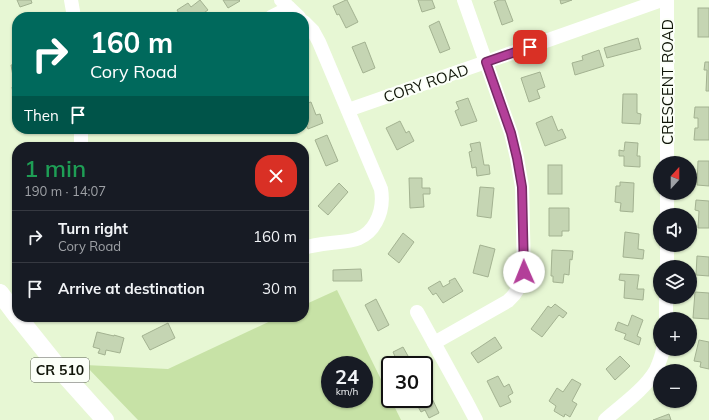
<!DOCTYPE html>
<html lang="en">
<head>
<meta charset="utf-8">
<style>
	body { margin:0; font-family:Mulish,sans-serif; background:#20242c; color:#f1f3f6; height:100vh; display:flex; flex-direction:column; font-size:15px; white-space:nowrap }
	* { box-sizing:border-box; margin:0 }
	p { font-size:13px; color:#9ea1a6 }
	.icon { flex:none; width:22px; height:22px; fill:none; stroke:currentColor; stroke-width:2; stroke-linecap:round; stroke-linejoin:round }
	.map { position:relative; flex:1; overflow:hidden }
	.details { position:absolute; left:12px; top:142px; width:297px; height:180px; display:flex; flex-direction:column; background:#171b24; border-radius:16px; box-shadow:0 1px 3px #0004 }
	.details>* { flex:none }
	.guide { position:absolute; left:12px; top:12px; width:297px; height:122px; border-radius:16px; box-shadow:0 1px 3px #0004; background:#00695c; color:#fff; overflow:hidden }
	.needle { width:26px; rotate:21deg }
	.controls { position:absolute; left:653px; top:156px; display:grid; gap:8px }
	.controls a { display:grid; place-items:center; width:44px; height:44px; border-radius:50%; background:#171b24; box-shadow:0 1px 3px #0004; font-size:20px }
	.speed { position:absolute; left:321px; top:356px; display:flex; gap:8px; font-size:20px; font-weight:700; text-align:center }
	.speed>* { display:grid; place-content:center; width:52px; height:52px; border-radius:50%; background:#171b24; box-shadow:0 1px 3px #0004; line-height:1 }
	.speed small { font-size:10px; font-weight:400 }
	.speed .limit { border:2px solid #111; border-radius:6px; background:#fff; color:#111 }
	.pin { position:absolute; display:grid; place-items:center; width:34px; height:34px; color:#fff; margin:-17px; border-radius:8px; box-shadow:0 2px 6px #0006 }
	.me { position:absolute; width:44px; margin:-22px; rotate:359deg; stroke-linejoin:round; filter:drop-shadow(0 0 3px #0008) }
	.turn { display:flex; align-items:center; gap:14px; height:84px; padding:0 12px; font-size:18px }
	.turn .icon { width:52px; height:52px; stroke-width:2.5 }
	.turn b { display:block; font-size:28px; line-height:34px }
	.then { display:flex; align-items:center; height:38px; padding:0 12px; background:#0003; gap:8px; font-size:15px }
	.round { display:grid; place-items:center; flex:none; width:42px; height:42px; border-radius:16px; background:#20242c }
	.headline { display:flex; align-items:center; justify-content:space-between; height:68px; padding:0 12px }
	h1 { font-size:24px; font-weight:600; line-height:30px; color:#1e9e55 }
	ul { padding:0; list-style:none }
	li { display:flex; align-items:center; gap:12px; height:52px; padding:0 12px; border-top:1px solid #363941 }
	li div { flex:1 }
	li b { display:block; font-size:15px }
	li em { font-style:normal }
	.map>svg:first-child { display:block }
	.green { fill:#c7e2a6; fill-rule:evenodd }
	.building { fill:#c5d5b3; stroke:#a3b291 }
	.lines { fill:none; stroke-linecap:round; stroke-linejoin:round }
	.minor { stroke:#fff; stroke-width:14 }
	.major { stroke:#fff; stroke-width:18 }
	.route-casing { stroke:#742963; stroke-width:10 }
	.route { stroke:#b33f99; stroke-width:7 }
	.labels { text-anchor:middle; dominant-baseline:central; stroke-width:4; stroke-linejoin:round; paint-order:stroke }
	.shield { fill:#fbfff8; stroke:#565b51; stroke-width:1 }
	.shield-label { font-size:14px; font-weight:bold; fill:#101509 }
	.street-label { font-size:15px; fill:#101509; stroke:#fbfff8 }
</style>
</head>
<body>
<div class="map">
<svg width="709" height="420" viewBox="0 0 709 420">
	<rect width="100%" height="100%" fill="#e7f7d4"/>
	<path class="green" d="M337 290 401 420H138L85 365 168 369 279 317H304V305ZM330 365H364V399H330Z"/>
	<g class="building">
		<polygon points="17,0 31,0 32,3 20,7"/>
		<polygon points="200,0 208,10 198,17 176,17 180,15 177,10 188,3 191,7"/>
		<polygon points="223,0 239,0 240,1 228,8"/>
		<polygon points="346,0 347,0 358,22 346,28 339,14 337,15 333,6"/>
		<polygon points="418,0 432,0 435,8 422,12"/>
		<polygon points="499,0 505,0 513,21 502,25 494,2"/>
		<polygon points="560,0 572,0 561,4"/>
		<rect x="698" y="8" width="11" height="29"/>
		<polygon points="439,21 450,49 440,53 429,26"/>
		<polygon points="638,38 641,49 607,58 604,48"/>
		<polygon points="365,42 375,68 363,73 352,47"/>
		<polygon points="599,50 604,66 575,75 572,63 583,60 582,56"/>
		<polygon points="705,62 709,62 709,91 706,91 707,70 704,70"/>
		<polygon points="17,64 17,92 13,93 12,87 15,87 11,65"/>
		<polygon points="540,72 545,87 537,90 540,98 529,102 521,78"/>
		<polygon points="623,94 637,94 637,113 641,114 640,124 622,123"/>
		<polygon points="468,98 477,121 461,126 455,111 459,109 456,102"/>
		<polygon points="311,102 316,115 320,114 323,123 308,129 304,120 304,104"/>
		<polygon points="695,107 709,107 709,140 694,140 695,128 698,128 698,118 694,118"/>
		<polygon points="552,116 558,131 562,129 566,138 545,146 536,123"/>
		<polygon points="400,121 406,133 409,131 414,141 397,150 386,128"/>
		<polygon points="327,135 338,161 326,166 315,140"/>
		<polygon points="480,142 484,165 489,165 490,174 477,176 476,167 472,168 469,152 472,151 470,144"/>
		<polygon points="625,142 638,143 637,156 640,156 640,167 624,166 624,156 619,156 619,150 624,151"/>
		<polygon points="698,161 709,161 709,186 697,185"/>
		<rect x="548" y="165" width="14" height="29"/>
		<polygon points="409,178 422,178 422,188 430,188 430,194 423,194 424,207 410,208"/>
		<polygon points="620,182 634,183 633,212 620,211 621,203 615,202 616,186 620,186"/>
		<polygon points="339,183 348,192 328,215 318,206"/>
		<polygon points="480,187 494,188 491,218 477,216"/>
		<polygon points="696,200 709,201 709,228 698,228 699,211 695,210"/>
		<polygon points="549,208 569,208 569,231 562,231 562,236 549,236"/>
		<polygon points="625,232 639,234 638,249 644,250 643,259 623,257"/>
		<polygon points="403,233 414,242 399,263 388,254"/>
		<polygon points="480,245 495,249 488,277 473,273"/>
		<polygon points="552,250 573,251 572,260 570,259 569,275 564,274 563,283 553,282 553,276 551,276"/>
		<polygon points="697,256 709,257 709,276 696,275"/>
		<polygon points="361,269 362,281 333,281 333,270"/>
		<polygon points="620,274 639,275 637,289 644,289 643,300 624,298 625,281 619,280"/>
		<polygon points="455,278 463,291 443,303 436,293 433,295 428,288 440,281 443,287 450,283 449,281"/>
		<polygon points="695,292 709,293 709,319 693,318"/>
		<polygon points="376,299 389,325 378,331 365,305"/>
		<polygon points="555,304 567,313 563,318 559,315 542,337 531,329 548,306 551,308"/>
		<polygon points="632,315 643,320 637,336 641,338 639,345 624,339 626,334 615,330 618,322 628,326"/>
		<polygon points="168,323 175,338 150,350 142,336"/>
		<polygon points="97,332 114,336 114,335 124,338 120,353 106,350 105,355 98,353 100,349 93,347"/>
		<polygon points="495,337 502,348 478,363 471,353"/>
		<polygon points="699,340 709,342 709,369 700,367 701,362 694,361"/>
		<polygon points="403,347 413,365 394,365 398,363 393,352"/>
		<polygon points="620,356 630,366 615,380 606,369"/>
		<polygon points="498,376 504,387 509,384 513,393 508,396 511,402 500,407 487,381"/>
		<polygon points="572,379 581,384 572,401 577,404 570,417 565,414 564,417 554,411 556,406 549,401 557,388 563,392"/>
		<polygon points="426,386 439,413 429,418 425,410 421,412 416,403 420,401 419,399 424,399 424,387"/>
		<polygon points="669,414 671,420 653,420"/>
	</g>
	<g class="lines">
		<g class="minor">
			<polyline points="71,0 74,17"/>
			<polyline points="281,0 299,17"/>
			<polyline points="667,0 667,163"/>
			<polyline points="271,17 289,8"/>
			<path d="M304 22 313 31 319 42 381 189C383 201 382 211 376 222 366 241 350 241 331 243 322 244 313 245 304 248"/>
			<polyline points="348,110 486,62 662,0"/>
			<polyline points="81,147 81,129"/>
			<polyline points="667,215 667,193"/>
			<polyline points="667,267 667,245"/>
			<polyline points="417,312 466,401 476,420"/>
			<polyline points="666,319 666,297"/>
			<path d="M434 343 508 301C517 293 522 284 524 272L522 187 517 158 511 133 464 0"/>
			<path d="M605 420C622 405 645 389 656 370 659 363 662 356 663 349"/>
		</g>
		<g class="major">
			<polyline points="0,293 17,316"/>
			<polyline points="18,317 62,372 105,420"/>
		</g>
	</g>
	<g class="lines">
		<defs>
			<polyline id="route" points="524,272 522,187 517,158 511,133 486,62 530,47"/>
		</defs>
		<use href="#route" class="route-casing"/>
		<use href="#route" class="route"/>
	</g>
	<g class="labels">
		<rect class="shield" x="31" y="358" width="58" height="24" rx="3"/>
		<g class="shield-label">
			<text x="60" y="370">CR 510</text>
		</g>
		<g class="street-label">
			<text transform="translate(667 82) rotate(-90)">CRESCENT ROAD</text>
			<text transform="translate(426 83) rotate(-19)">CORY ROAD</text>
		</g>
	</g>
</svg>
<div class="controls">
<a><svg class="needle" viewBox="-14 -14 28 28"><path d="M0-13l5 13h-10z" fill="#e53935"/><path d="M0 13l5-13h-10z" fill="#9ea1a6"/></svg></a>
<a><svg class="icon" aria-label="sound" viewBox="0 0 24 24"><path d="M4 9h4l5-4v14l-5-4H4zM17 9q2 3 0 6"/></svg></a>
<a><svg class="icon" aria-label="layers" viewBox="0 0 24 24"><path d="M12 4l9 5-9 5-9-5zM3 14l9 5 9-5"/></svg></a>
<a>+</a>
<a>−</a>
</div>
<div class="speed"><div>24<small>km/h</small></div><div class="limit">30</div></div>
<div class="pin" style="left:530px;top:47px;background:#d93025"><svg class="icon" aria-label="arrive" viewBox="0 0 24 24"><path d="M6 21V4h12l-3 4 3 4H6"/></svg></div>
<svg class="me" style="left:524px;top:272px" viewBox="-20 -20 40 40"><circle r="19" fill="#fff"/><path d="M0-13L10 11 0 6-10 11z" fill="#b33f99"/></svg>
<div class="guide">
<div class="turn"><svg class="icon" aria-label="right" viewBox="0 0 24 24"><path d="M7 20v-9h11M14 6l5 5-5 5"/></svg><div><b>160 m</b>Cory Road</div></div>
<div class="then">Then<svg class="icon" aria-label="arrive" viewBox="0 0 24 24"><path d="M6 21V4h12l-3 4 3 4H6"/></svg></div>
</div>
<section class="details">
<div class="headline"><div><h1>1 min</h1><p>190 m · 14:07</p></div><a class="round" style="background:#d93025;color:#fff"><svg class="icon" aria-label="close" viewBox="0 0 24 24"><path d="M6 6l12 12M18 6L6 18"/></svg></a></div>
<ul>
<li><svg class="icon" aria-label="right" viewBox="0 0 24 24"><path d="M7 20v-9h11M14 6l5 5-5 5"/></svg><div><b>Turn right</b><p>Cory Road</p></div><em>160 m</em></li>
<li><svg class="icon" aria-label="arrive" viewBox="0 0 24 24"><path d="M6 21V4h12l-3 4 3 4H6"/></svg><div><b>Arrive at destination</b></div><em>30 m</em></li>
</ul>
</section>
</div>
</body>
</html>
